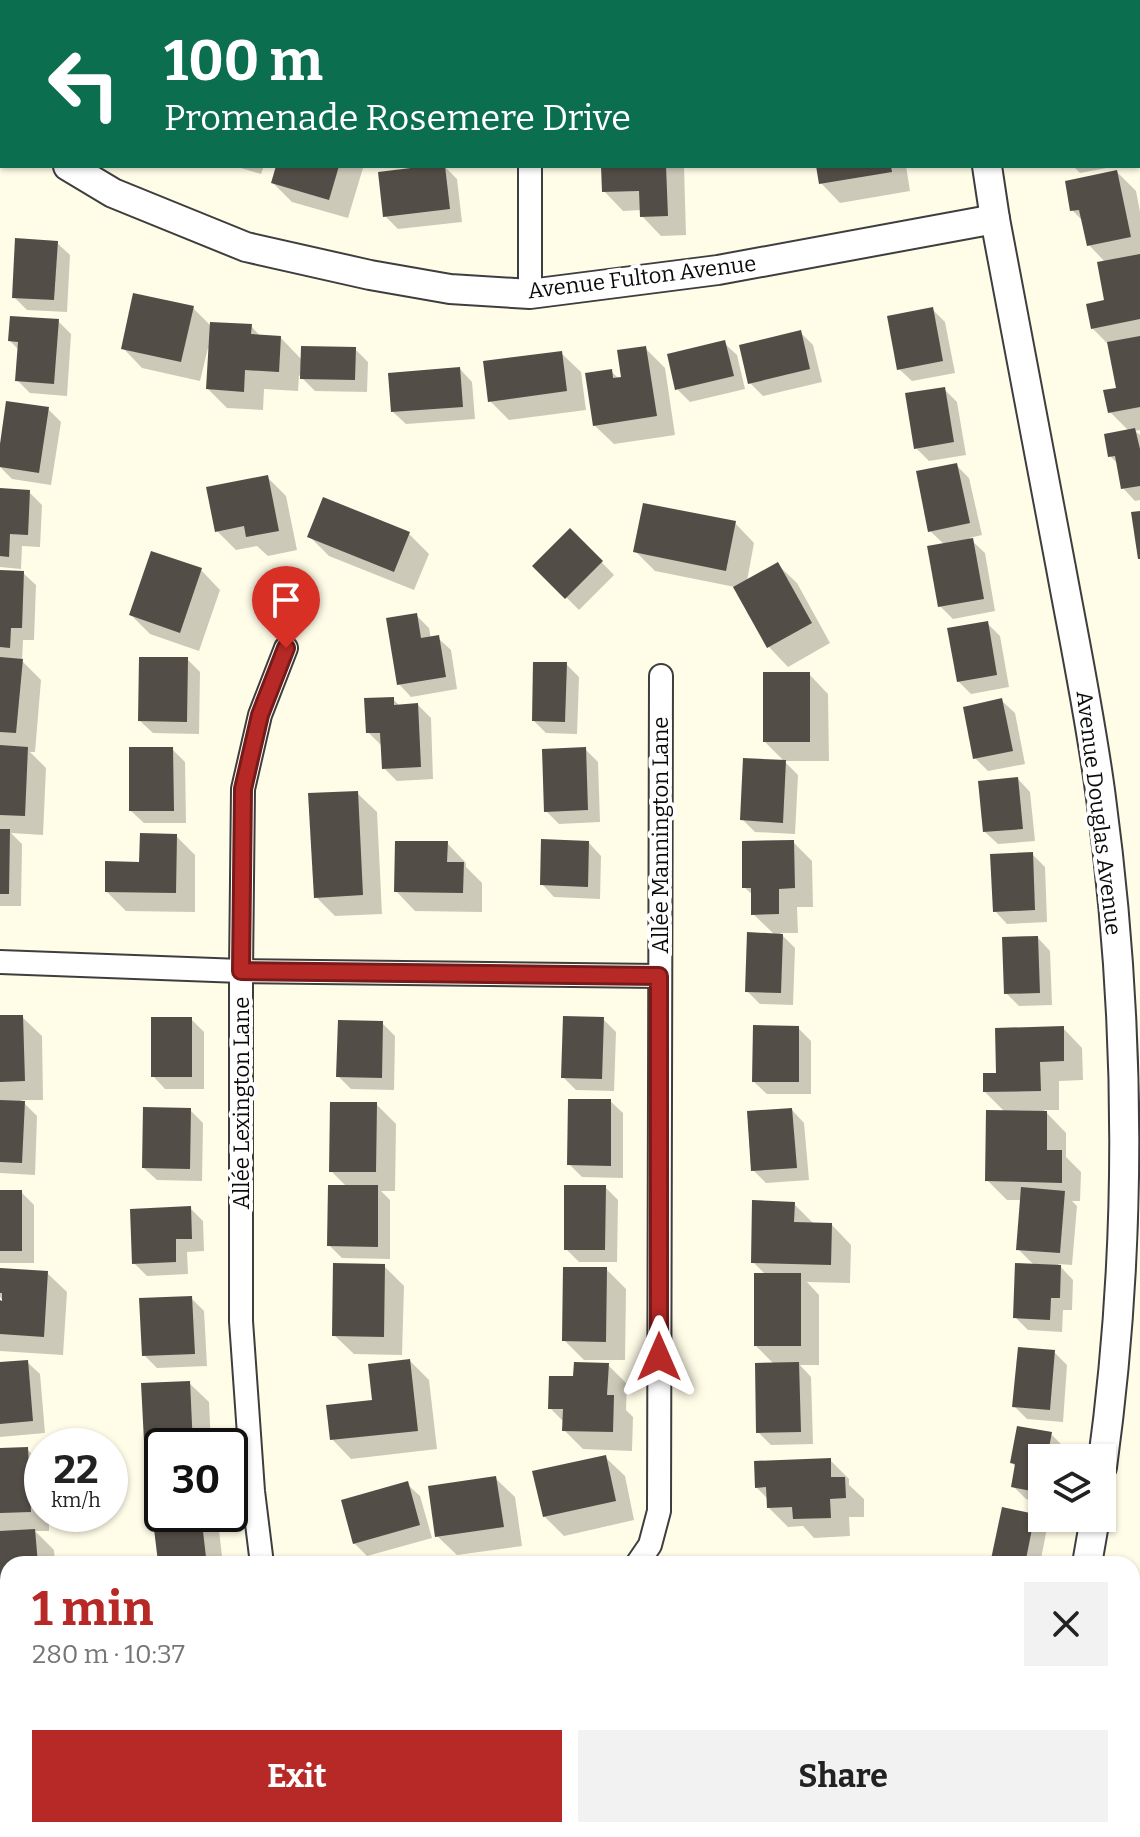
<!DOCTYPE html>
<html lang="en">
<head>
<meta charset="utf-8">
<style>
	body { margin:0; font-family:Bitter,serif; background:#f2f2f2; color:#222; height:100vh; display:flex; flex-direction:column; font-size:30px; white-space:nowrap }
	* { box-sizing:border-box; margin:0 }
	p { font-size:26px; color:#767676 }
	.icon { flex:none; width:44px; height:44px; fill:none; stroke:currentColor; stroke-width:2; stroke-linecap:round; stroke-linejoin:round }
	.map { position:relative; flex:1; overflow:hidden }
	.details { position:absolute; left:0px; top:1556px; width:1140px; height:282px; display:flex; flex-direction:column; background:#fff; border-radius:24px 24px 0 0; box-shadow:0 2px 6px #0004 }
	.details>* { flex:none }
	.banner { position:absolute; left:0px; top:0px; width:1140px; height:168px; box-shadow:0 2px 6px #0004; background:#0b6e4f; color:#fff; overflow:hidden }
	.tools { position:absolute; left:1028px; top:1444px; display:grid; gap:16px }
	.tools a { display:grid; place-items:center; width:88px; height:88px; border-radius:0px; background:#fff; box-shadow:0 2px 6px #0004; font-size:40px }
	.speed { position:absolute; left:24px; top:1428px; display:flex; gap:16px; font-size:40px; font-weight:700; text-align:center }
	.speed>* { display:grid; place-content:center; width:104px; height:104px; border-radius:50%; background:#fff; box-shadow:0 2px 6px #0004; line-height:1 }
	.speed small { font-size:20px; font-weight:400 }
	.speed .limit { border:4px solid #111; border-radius:12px; background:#fff; color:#111 }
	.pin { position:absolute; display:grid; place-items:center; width:68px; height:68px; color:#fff; margin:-82px -34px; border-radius:50% 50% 50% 0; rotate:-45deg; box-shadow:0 0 8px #0007 }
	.pin .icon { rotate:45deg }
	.me { position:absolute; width:88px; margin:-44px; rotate:0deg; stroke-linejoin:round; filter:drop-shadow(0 0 6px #0008) }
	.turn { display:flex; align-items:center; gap:28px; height:168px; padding:0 32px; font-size:36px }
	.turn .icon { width:104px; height:104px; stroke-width:2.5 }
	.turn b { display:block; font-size:56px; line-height:68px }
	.round { display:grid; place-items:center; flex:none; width:84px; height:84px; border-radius:0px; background:#f2f2f2 }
	.headline { display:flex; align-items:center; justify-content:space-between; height:136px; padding:0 32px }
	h1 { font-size:48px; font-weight:700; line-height:60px; color:#b72926 }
	.button { display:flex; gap:16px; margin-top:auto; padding:16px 32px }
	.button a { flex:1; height:92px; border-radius:0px; background:#b72926; color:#fff; font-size:32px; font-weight:700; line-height:92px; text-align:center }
	.button a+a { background:#f2f2f2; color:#222 }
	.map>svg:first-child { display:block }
	.green { fill:url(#green-dots) }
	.shadow { fill:#0003 }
	.building { fill:#534d47 }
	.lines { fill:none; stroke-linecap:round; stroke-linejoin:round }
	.minor-casing { stroke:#3e3e3e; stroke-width:26 }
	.tertiary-casing { stroke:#3e3e3e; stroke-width:32 }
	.path { stroke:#2d2d2d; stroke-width:5; stroke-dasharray:8 4; stroke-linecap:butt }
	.minor { stroke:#fff; stroke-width:22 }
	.tertiary { stroke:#fff; stroke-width:28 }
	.route-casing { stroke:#771b19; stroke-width:20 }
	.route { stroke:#b72926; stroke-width:14 }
	.labels { text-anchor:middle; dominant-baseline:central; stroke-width:8; stroke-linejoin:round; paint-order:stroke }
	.street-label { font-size:22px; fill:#0b0b0b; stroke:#fff }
</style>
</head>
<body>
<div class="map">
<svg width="1140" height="1837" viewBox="0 0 1140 1837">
	<defs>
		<pattern id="green-dots" width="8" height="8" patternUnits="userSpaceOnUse" patternTransform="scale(2)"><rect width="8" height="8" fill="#cbe7b4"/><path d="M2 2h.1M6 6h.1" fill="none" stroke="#adc599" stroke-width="1.8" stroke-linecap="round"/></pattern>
	</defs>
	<rect width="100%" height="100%" fill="#fffce8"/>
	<polygon class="green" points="529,1830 787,1830 784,1837 531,1837"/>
	<g class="shadow">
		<polygon points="401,0 447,0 447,2 402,2"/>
		<rect x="585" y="0" width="43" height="2"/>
		<polygon points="234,166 264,166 261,174"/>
		<polygon points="278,166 361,166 363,168 348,218 292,202 273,183"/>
		<polygon points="444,166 457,179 462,222 398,229 385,216"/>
		<polygon points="603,166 684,166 686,235 661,236 642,216 641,210 623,211 604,191"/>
		<polygon points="818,166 906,166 910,191 840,203 821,183"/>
		<polygon points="1073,166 1117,166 1080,173"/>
		<polygon points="1117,172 1136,191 1140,212 1140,430 1135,431 1140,435 1140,500 1135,501 1123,488 1118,464 1110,456 1129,431 1110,412 1119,389 1110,346 1092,328 1106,302 1106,263 1089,245 1084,222 1072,210"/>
		<polygon points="57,243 70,255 67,312 27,310 14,297"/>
		<polygon points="193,308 212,327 251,326 261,337 281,338 302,360 355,349 368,362 367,392 315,391 299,375 298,391 264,389 263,410 227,408 208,389 210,348 208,348 200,381 142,368 123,348"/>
		<polygon points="932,309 945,322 955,373 912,381 899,369"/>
		<polygon points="58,321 71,334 67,396 30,393 17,380 19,350 10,341"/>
		<polygon points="800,332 813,345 822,382 763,396 750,383"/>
		<polygon points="724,343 737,355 745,389 690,402 677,389"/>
		<polygon points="645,348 665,368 675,435 614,444 594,425 611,371 619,379 623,378"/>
		<polygon points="561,353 581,372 586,410 509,420 490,401"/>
		<polygon points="460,369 472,382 475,419 406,424 393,412"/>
		<polygon points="944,389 957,402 966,455 929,461 916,448"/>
		<polygon points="48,409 61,422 51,485 12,479 0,467 0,458"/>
		<polygon points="956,465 969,478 982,535 969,538 985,553 995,611 953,619 940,606 945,545 930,531"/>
		<polygon points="267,477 286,496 297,550 268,556 257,546 236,550 217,531"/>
		<polygon points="0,490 29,492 42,505 40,547 22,546 21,569 0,567"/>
		<polygon points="324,500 409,534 429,554 414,590 329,556 310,537"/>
		<polygon points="735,523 754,543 747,581 777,564 797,583 830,643 788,667 769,647 735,587 655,571 635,551"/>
		<polygon points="570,530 614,575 579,610 535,566"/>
		<polygon points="201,570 220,590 199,651 150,634 131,615"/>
		<polygon points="0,572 23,573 36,585 34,640 23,640 22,661 41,680 35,752 30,752 46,768 43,835 11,833 22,844 21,906 0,906"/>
		<polygon points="416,615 429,628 431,639 438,638 451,650 457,689 411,697 399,684"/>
		<polygon points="987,623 1000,636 1009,687 971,694 958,681"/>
		<polygon points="187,659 200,672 199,734 153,733 140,721"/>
		<polygon points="566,664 579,677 577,734 546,733 534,721"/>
		<polygon points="809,674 828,694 829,761 784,761 765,742"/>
		<polygon points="393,699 400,706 418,705 431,718 433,779 397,781 384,768 381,745 368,732"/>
		<polygon points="1002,701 1015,713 1025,764 988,771 975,758"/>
		<polygon points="172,749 185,762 186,823 144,823 131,811"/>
		<polygon points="585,749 598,762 600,822 559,824 546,811"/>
		<polygon points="785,762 798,775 795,834 755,832 742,819"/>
		<polygon points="1018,779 1030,792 1035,841 998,844 985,832"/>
		<polygon points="357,793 377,812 382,914 335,916 316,897"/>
		<polygon points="176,836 195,855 195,912 126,911 107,892"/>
		<polygon points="793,842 812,861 813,907 797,907 798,933 780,933 795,948 793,1005 760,1004 747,991 775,935 753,914 753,895 744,887"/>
		<polygon points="447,843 466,863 466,867 482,883 482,912 415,911 396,891"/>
		<polygon points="589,843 601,856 600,899 554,897 542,884"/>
		<polygon points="1032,854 1045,867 1047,922 1007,924 995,911"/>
		<polygon points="1038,938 1050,951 1052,1005 1019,1006 1006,993"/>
		<polygon points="0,1017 22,1017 42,1036 43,1100 21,1100 37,1116 35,1175 0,1173"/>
		<polygon points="191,1019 204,1032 204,1089 165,1089 153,1076"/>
		<polygon points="603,1019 616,1032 614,1091 576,1090 563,1077"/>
		<polygon points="382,1023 395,1036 394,1090 351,1089 338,1076"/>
		<polygon points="798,1028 811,1041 811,1094 767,1094 754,1082"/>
		<polygon points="1063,1028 1082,1048 1083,1080 1059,1081 1059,1110 1044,1110 1066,1133 1066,1157 1081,1172 1080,1201 1072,1201 1077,1206 1072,1265 1058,1264 1073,1280 1072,1310 1063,1310 1062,1332 1028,1330 1015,1317 1035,1266 1018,1249 1022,1200 1007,1200 988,1181 1006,1113 985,1092 998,1075"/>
		<polygon points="610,1101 623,1113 623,1178 582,1177 569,1164"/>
		<polygon points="376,1104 396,1124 395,1191 381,1191 390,1200 390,1259 342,1258 329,1245 347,1187 331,1171"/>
		<polygon points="190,1110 203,1123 202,1181 157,1180 144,1168"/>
		<polygon points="792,1110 804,1123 809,1180 766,1183 753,1170"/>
		<polygon points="605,1187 618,1200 617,1262 579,1262 566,1249"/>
		<polygon points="0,1192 21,1192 34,1205 34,1263 0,1263"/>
		<polygon points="794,1204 813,1223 832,1225 851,1245 850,1283 807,1282 819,1295 819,1365 800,1365 811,1377 813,1444 771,1445 758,1432 774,1364 756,1346 766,1275 753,1262"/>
		<polygon points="190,1208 203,1221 204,1251 187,1252 188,1274 147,1276 134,1263"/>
		<polygon points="384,1266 404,1286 402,1355 354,1354 334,1335"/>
		<polygon points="606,1269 626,1289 625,1360 584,1360 564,1340"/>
		<polygon points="0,1270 47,1273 67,1292 63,1355 0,1351 0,1302 5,1303 0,1297"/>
		<polygon points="191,1298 204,1311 207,1366 157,1368 144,1355"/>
		<polygon points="1054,1352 1067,1365 1063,1422 1027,1419 1014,1406"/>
		<polygon points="410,1361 429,1380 437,1449 351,1459 332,1439 374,1402"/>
		<polygon points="27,1362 40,1374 45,1433 0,1437 0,1364"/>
		<polygon points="608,1365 627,1384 626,1410 633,1417 632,1451 583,1449 564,1430 564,1422 550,1408 575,1378"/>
		<polygon points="189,1383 209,1402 211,1446 162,1446 162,1476 147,1460"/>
		<polygon points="1051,1434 1064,1447 1062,1458 1042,1458 1042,1502 1026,1499 1013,1486 1016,1467 1012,1463"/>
		<polygon points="27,1449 42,1464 42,1514 49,1514 49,1531 35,1531 54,1550 55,1564 8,1564 8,1612 6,1612 0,1606 0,1450"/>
		<polygon points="605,1457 625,1476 634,1520 564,1536 544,1516"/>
		<polygon points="830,1460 849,1479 849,1485 864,1499 864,1517 849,1517 850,1536 814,1538 803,1526 788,1527 768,1507 768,1499 756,1487"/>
		<polygon points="495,1478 515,1497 522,1546 457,1555 437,1536"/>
		<polygon points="407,1484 420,1496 432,1538 367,1556 354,1543"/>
		<polygon points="162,1488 162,1514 217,1514 223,1564 162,1564 160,1561"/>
		<polygon points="1034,1516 1047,1528 1040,1564 992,1564"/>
		<polygon points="1140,1773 1140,1818 1132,1812 1132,1784 1136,1786"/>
		<polygon points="29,1830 96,1830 97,1837 30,1837"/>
		<polygon points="215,1830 274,1830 275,1837 216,1837"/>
		<polygon points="419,1830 479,1830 481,1837 421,1837"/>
	</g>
	<g class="building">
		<polygon points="276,166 339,166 329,200 271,183"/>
		<polygon points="427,166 445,166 450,209 383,217 378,172"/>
		<polygon points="601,166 666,166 668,216 640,217 639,191 602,192"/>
		<polygon points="816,166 891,166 892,172 819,184"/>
		<polygon points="1117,170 1131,237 1087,246 1079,210 1070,211 1065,181"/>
		<polygon points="15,238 58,241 54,300 12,298"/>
		<polygon points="1140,254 1140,319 1091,329 1086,304 1104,300 1097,262"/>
		<polygon points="133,293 194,306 181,362 121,349"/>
		<polygon points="933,307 943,361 897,370 887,316"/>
		<polygon points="10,316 59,319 54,384 15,381 18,342 8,341"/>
		<polygon points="210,322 252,324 251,334 281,336 279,372 245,370 244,392 206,389"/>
		<polygon points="801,330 810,369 748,384 739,345"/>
		<polygon points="1140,336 1140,407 1108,413 1103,390 1116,388 1107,342"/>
		<polygon points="725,340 734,376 675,390 667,354"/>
		<polygon points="301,346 356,347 355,380 300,379"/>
		<polygon points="646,346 657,416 593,426 585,373 612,369 613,378 621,377 617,350"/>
		<polygon points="562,351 567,391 488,402 483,361"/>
		<polygon points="460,367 463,407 391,412 388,373"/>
		<polygon points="945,387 954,442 914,449 905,393"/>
		<polygon points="6,401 49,407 39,473 0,467 0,444"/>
		<polygon points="1135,428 1140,449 1140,486 1121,489 1115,456 1108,457 1104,434"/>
		<polygon points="957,463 970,523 928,532 916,471"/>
		<polygon points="268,475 279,531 246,537 244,526 215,532 206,487"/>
		<polygon points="0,488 30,490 28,535 10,534 9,557 0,556"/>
		<polygon points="323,497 410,532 394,572 307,537"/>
		<polygon points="643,503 736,521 726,571 633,552"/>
		<polygon points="1140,511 1140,559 1138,559 1131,512"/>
		<polygon points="570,528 603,561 565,599 532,566"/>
		<polygon points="973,538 984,599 938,607 927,546"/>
		<polygon points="151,551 202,568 180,633 129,615"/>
		<polygon points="778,562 812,623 767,648 733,587"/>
		<polygon points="0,570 24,571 22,628 11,628 10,648 0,647"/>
		<polygon points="417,613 421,638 439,635 446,677 397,685 386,618"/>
		<polygon points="988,621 997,675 957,682 947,628"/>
		<polygon points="0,657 23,659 16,733 0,732"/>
		<polygon points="139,657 188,657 187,722 138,721"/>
		<polygon points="533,662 567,662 565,722 532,721"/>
		<rect x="763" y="672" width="47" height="70"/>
		<polygon points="394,697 394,705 418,703 421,767 382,769 380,733 366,733 364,698"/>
		<polygon points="1002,698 1013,751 973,759 963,707"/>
		<polygon points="0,745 28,747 25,816 0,815"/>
		<polygon points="129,747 173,747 174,811 129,811"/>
		<polygon points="586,747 588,810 544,812 542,749"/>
		<polygon points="743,758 786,760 783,823 740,820"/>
		<polygon points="1018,777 1023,829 983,832 978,781"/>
		<polygon points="358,791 363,895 314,898 308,793"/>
		<polygon points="0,829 10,829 9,894 0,894"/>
		<polygon points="140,833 177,834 176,893 105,892 105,861 139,862"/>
		<polygon points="541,839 589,841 588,887 540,885"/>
		<polygon points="794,840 795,888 779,889 779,914 751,915 751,888 742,888 742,841"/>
		<polygon points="395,841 448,841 447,862 464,862 463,893 394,892"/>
		<polygon points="1033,852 1035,910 993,912 990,854"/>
		<polygon points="747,932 783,934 781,993 745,992"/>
		<polygon points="1038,936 1040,993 1004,994 1002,937"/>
		<polygon points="0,1015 23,1015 25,1081 0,1082"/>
		<polygon points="563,1016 604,1017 602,1079 561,1078"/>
		<rect x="151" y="1017" width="41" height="60"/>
		<polygon points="338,1020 383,1021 382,1078 336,1077"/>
		<polygon points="753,1025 799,1026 799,1082 752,1082"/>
		<polygon points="1064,1026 1064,1061 1040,1062 1041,1091 983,1092 983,1073 996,1073 995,1028"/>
		<polygon points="568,1099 611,1099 611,1166 567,1165"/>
		<polygon points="0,1100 25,1101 22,1163 0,1162"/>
		<polygon points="330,1102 377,1102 376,1172 329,1172"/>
		<polygon points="143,1107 191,1108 190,1169 142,1168"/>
		<polygon points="792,1108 797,1168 751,1171 747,1111"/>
		<polygon points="986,1110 1047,1111 1047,1150 1062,1150 1062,1183 985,1181"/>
		<polygon points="328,1185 378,1185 378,1247 327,1246"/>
		<polygon points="564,1185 606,1185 605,1250 564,1250"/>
		<polygon points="1021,1187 1065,1191 1060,1253 1016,1250"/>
		<rect x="0" y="1190" width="22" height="61"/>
		<polygon points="752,1200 795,1202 794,1222 832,1223 831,1265 751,1263"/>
		<polygon points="191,1206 192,1239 176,1239 176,1262 132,1264 130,1209"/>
		<polygon points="333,1263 385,1264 384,1337 332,1336"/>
		<polygon points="1015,1263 1061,1265 1060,1298 1051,1298 1050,1320 1013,1318"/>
		<polygon points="563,1267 607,1267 606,1342 562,1341"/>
		<polygon points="0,1268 48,1271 44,1337 0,1334 0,1300 2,1301 2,1293 0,1293"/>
		<rect x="754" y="1273" width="47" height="73"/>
		<polygon points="192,1296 195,1354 142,1356 139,1298"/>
		<polygon points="1018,1347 1055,1350 1050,1410 1012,1407"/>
		<polygon points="410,1359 418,1431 330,1440 326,1405 372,1400 368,1364"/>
		<polygon points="28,1360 33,1421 0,1424 0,1362"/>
		<polygon points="574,1362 609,1363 607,1395 614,1395 613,1432 562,1431 563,1409 548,1409 549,1376 573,1376"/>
		<polygon points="799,1362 801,1432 756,1433 755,1363"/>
		<polygon points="190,1381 193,1446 162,1446 162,1461 145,1461 141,1383"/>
		<polygon points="1017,1426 1052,1432 1047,1458 1042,1458 1041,1493 1011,1487 1015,1464 1010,1463"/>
		<polygon points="28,1447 31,1512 0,1513 0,1448"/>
		<polygon points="606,1455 616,1501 543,1517 532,1471"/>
		<polygon points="831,1458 831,1477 845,1477 846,1498 830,1499 831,1518 793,1519 792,1507 767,1508 766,1487 755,1488 754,1461"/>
		<polygon points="496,1476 504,1527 435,1537 428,1486"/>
		<polygon points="408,1481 420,1525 353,1544 341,1500"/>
		<polygon points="162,1486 162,1514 201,1514 206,1557 158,1562 149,1488"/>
		<polygon points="1002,1507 1035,1514 1025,1564 990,1564"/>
		<polygon points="35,1529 38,1564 8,1564 8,1592 0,1593 0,1531"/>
		<polygon points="1139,1769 1140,1769 1140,1810 1132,1808 1132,1782 1135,1783"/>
		<polygon points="1132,1823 1140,1826 1140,1837 1120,1837 1123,1830 1132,1830"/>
		<polygon points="27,1830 81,1830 82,1837 28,1837"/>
		<polygon points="213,1830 259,1830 261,1837 214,1837"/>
		<polygon points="417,1830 470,1830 470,1831 448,1837 419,1837"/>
		<polygon points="881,1830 925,1830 943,1837 878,1837"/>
	</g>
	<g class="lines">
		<defs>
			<g id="minor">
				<polyline points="514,0 515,2"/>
				<polyline points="530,166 530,294"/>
				<polyline points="0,962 241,971 659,976"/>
				<polyline points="262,1564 253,1491 241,1321 241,971 243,789 260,715 286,648"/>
				<polyline points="637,1564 650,1545 659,1511 661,676"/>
				<polyline points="313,1830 315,1837"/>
			</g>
			<g id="tertiary">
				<polyline points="963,0 963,2"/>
				<polyline points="0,126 2,127"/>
				<polyline points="68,166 113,193 246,247 370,275 450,289 530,294 718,270 995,219"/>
				<path d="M987 166 995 219C1017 336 1039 452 1061 568 1075 644 1091 721 1101 798 1131 1022 1133 1243 1102 1467"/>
				<polyline points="1087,1564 1095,1518"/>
				<polyline points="1022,1837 1024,1830"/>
			</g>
		</defs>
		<use href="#minor" class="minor-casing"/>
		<use href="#tertiary" class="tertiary-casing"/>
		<g class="path">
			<polyline points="547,1558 548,1564"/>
			<polyline points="0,1713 8,1712"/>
		</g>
		<use href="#minor" class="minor"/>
		<use href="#tertiary" class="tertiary"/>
	</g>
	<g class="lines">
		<defs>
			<polyline id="route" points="286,648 260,715 243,789 241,971 659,976 659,1357"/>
		</defs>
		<use href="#route" class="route-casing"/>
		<use href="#route" class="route"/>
	</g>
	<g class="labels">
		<g class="street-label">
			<text transform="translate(642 277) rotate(-7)">Avenue Fulton Avenue</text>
			<text transform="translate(1099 813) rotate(83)">Avenue Douglas Avenue</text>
			<text transform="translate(660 835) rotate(-90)">Allée Mannington Lane</text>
			<text transform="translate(241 1103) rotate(-90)">Allée Lexington Lane</text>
		</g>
	</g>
</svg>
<div class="tools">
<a><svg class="icon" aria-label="layers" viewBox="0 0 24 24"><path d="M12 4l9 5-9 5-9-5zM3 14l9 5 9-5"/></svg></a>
</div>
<div class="speed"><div>22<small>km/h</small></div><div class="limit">30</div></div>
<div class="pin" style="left:286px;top:648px;background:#d93025"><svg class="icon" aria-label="arrive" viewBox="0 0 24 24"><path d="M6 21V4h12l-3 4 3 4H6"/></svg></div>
<svg class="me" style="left:659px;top:1357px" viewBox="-20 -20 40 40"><path d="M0-17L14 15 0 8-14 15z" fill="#b72926" stroke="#fff" stroke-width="4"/></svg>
<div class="banner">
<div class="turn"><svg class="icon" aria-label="left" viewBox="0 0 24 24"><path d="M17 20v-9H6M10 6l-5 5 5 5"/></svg><div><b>100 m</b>Promenade Rosemere Drive</div></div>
</div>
<section class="details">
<div class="headline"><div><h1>1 min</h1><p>280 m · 10:37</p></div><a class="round"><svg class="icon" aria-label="close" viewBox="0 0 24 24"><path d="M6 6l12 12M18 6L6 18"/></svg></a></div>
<div class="button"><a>Exit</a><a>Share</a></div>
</section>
</div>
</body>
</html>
